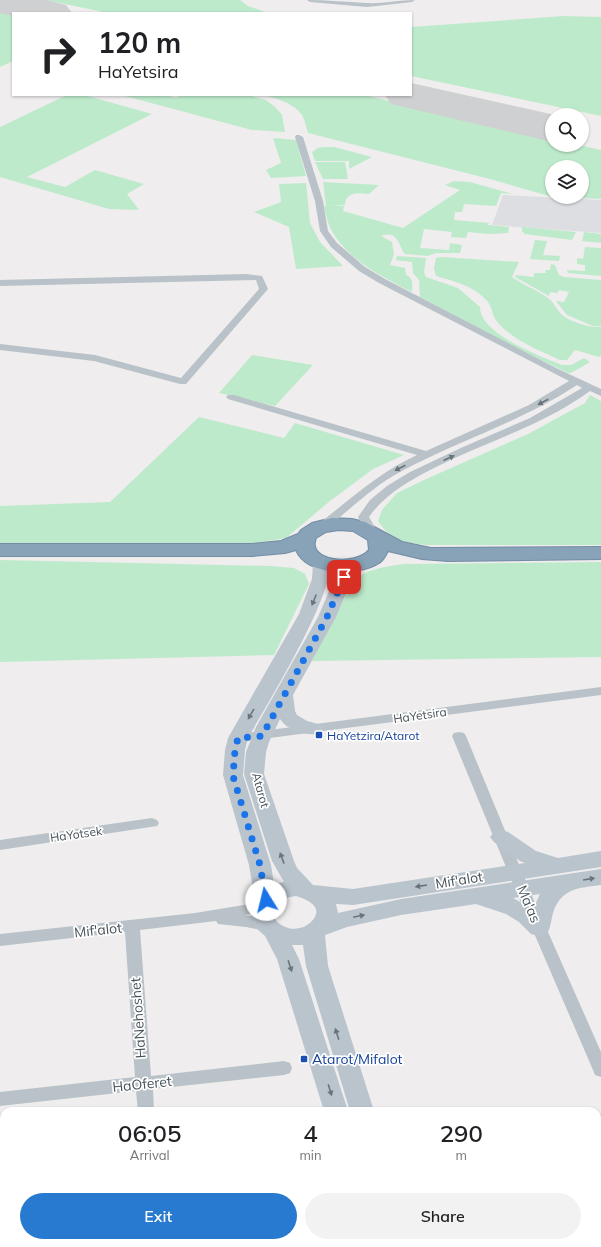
<!DOCTYPE html>
<html lang="en">
<head>
<meta charset="utf-8">
<style>
	body { margin:0; font-family:Mulish,sans-serif; background:#f2f2f2; color:#202124; height:100vh; display:flex; flex-direction:column; font-size:15px; white-space:nowrap }
	* { box-sizing:border-box; margin:0 }
	p { font-size:13px; color:#757577 }
	.icon { flex:none; width:22px; height:22px; fill:none; stroke:currentColor; stroke-width:2; stroke-linecap:round; stroke-linejoin:round }
	.map { position:relative; flex:1; overflow:hidden }
	.drawer { position:absolute; left:0px; top:1107px; width:601px; height:140px; display:flex; flex-direction:column; background:#fff; border-radius:12px 12px 0 0; box-shadow:0 1px 3px #0004 }
	.drawer>* { flex:none }
	.guide { position:absolute; left:12px; top:12px; width:400px; height:84px; border-radius:0px; box-shadow:0 1px 3px #0004; background:#fff; color:#202124; overflow:hidden }
	.fabs { position:absolute; left:545px; top:108px; display:grid; gap:8px }
	.fabs a { display:grid; place-items:center; width:44px; height:44px; border-radius:50%; background:#fff; box-shadow:0 1px 3px #0004; font-size:20px }
	.pin { position:absolute; display:grid; place-items:center; width:34px; height:34px; color:#fff; margin:-17px; border-radius:8px; box-shadow:0 2px 6px #0006 }
	.me { position:absolute; width:44px; margin:-22px; rotate:351deg; stroke-linejoin:round; filter:drop-shadow(0 0 3px #0008) }
	.turn { display:flex; align-items:center; gap:14px; height:84px; padding:0 20px; font-size:18px }
	.turn .icon { width:52px; height:52px; stroke-width:2.5 }
	.turn b { display:block; font-size:28px; line-height:34px }
	.eta { display:flex; justify-content:space-evenly; align-items:center; height:68px; text-align:center }
	.eta b { font-size:24px; font-weight:600; line-height:28px }
	.primary-button { display:flex; gap:8px; margin-top:auto; padding:8px 20px }
	.primary-button a { flex:1; height:46px; border-radius:24px; background:#277acf; color:#fff; font-size:16px; font-weight:600; line-height:46px; text-align:center }
	.primary-button a+a { background:#f2f2f2; color:#202124 }
	.map>svg:first-child { display:block }
	.airport { fill:#dcdee1 }
	.green { fill:#beeacc }
	.lines { fill:none; stroke-linecap:round; stroke-linejoin:round }
	.runway { fill:#cfd0d2; fill-rule:evenodd }
	.highway-casing { stroke:#738da4; stroke-width:2 }
	.street { fill:#b9c2c8; fill-rule:evenodd }
	.secondary { fill:#bac4cd; fill-rule:evenodd }
	.highway { fill:#88a2b8; fill-rule:evenodd }
	.oneway { fill:#69737a }
	.oneway2 { fill:#6a747b }
	.route { stroke:#1a73e8; stroke-width:7; stroke-dasharray:0 12.6 }
	.transit-dot { fill:#1a4fb4; stroke:#fff; stroke-width:1.5 }
	.labels { text-anchor:middle; dominant-baseline:central; stroke-width:3.5; stroke-linejoin:round; paint-order:stroke }
	.street-label { font-size:12px; fill:#475158; stroke:#fff }
	.transit-label { font-size:12px; fill:#164399; stroke:#fff; text-anchor:start }
	.near-street-label { font-size:14px; fill:#475158; stroke:#fff }
	.near-transit-label { font-size:14px; fill:#164399; stroke:#fff; text-anchor:start }
</style>
</head>
<body>
<div class="map">
<svg width="601" height="1247" viewBox="0 0 601 1247">
	<rect width="100%" height="100%" fill="#efeded"/>
	<polygon class="airport" points="503,195 601,200 601,233 492,225"/>
	<g class="green">
		<polygon points="46,0 240,0 248,6 268,13 108,13"/>
		<polygon points="0,8 20,13 13,13 13,61 0,67"/>
		<polygon points="564,16 601,17 601,116 411,76 411,27"/>
		<polygon points="67,95 84,95 152,114 27,177 65,187 95,170 144,184 127,194 139,210 109,209 0,177 0,127"/>
		<polygon points="121,95 166,95 176,98 181,95 248,95 266,100 275,107 282,115 285,132 252,130"/>
		<path d="M263 95H364L552 139V145H579L601 150V199L562 197H582V167H552V196H549L490 179 308 133C306 127 305 120 302 115 294 103 275 98 263 95Z"/>
		<polygon points="273,138 296,140 306,176 271,178 266,170 281,163"/>
		<polygon points="323,147 334,147 372,157 349,169 349,161 315,161 312,152 318,148"/>
		<polygon points="315,162 345,162 348,179 323,179"/>
		<path d="M454 181 470 182 513 194 501 193 496 206 464 204 462 212H455L454 220 489 223 488 225 509 227 508 233 488 234 468 232 466 238 451 237 452 232 424 229 420 248 449 250 450 243 462 245 460 253H436L428 256 405 254C398 245 398 230 381 236L392 242 394 254 390 265 405 268 406 275C414 278 412 284 412 292 384 278 349 260 333 233 328 225 326 215 324 206H326L323 182 379 185 369 194C358 193 346 191 345 205L331 206H344L343 211 403 228 460 190 445 185Z"/>
		<polygon points="306,183 310,223 320,242 343,266 296,269 289,227 254,212 281,202 279,184"/>
		<polygon points="522,227 576,232 572,240 525,234 522,231"/>
		<polygon points="584,232 601,234 601,243 582,241"/>
		<polygon points="535,240 547,241 543,255 560,256 559,261 530,259"/>
		<polygon points="585,247 601,248 601,276 568,273 567,270 585,271 585,265 577,264 577,258 583,259"/>
		<path d="M397 256 426 258 424 272 426 277 458 288 480 307C480 334 540 356 562 365H571L584 358 590 362 571 373H568L520 350 424 299 420 297 419 280 413 273 412 262 396 260Z"/>
		<path d="M441 257 519 262 512 277C523 285 535 289 545 296 554 301 556 309 562 315 571 322 590 328 601 327V355L599 357 575 350 567 360H560C538 350 515 341 499 324 491 315 493 309 488 302 476 287 454 281 436 276L434 269 436 258Z"/>
		<polygon points="551,264 555,265 559,275 564,277 601,280 601,326 593,326 567,315 556,301 564,302 569,292 559,290 557,293 550,292 549,296 515,277 516,275 534,277 534,273 546,273 545,270 550,270"/>
		<polygon points="252,355 313,365 275,406 219,393"/>
		<path d="M590 395 601 401V545H428C403 542 393 543 378 521L382 510 397 493 426 479 528 434 585 403Z"/>
		<polygon points="199,417 284,438 295,423 404,455 373,469 330,501 286,538 255,543 0,543 0,506 110,502"/>
		<polygon points="0,560 271,566 294,568 305,574 309,584 274,655 0,662"/>
		<path d="M601 562V657L312 661 354 580C370 568 384 567 404 564Z"/>
	</g>
	<g class="lines">
		<g class="runway">
			<polygon points="0,0 47,0 66,5 72,13 13,13 13,16 0,13"/>
			<polygon points="411,83 555,115 552,115 552,142 391,104 385,95 411,95"/>
		</g>
		<defs>
			<path id="highway" d="M332 518 352 519 365 522 402 542 431 548 601 547V559L448 561 422 559 388 551C386 555 383 561 379 563 358 577 306 576 296 550L285 553 252 556H0V544H252L281 541 298 534 301 530 312 523ZM339 530 353 531 368 540 369 550C356 566 306 562 316 538L326 532Z"/>
		</defs>
		<use href="#highway" class="highway-casing"/>
		<g class="street">
			<path d="M307 0C327 0 346 2 366 3 382 4 399 0 415 0L412 2 367 7 310 2Z"/>
			<path d="M296 135H299L303 137 323 201 328 231 337 243 365 267 385 279 556 368 601 389V396L590 391C542 426 485 442 434 468 409 481 385 494 369 517L377 531 371 534 367 533 358 517 370 500 387 486 410 472 463 447 530 418 582 388 577 385C521 422 457 441 400 472 372 487 350 510 325 529H317L315 527 317 525C351 499 378 473 417 455L228 399 226 397 228 395H234L426 451 529 405 569 381 379 283 359 271 331 247 320 231 315 201 295 137Z"/>
			<polygon points="246,274 262,276 268,289 186,384 180,384 94,361 0,350 0,344 95,355 181,378 259,289 256,280 0,286 0,280"/>
			<polygon points="601,687 601,695 238,742 233,741 231,738 233,735 238,734"/>
			<polygon points="459,732 464,733 466,736 529,889 601,1052 601,1077 595,1075 593,1070 515,889 452,736 454,733"/>
			<polygon points="152,818 157,820 159,823 157,826 0,850 0,840"/>
			<polygon points="262,902 267,903 269,907 267,911 245,915 271,921 273,925 271,929 266,931 246,927 218,924 216,921 140,930 151,1076 284,1061 290,1063 292,1068 290,1073 284,1075 153,1089 154,1111 138,1111 136,1091 0,1106 0,1092 135,1077 125,932 0,946 0,934 195,913"/>
			<polygon points="151,1243 169,1243 170,1247 152,1247"/>
			<polygon points="210,1243 253,1243 251,1247 208,1247"/>
		</g>
		<g class="secondary">
			<path d="M322 558 328 559C343 581 263 712 248 738L245 750 243 775 271 865 274 884 284 882 272 861 244 774 246 752 256 727 318 617 335 577 353 561 359 560 365 561 368 565 352 579 336 617 293 695 295 711 297 715 307 721 322 725 325 729 322 733C308 737 288 731 280 719L269 742 266 752 264 774 294 861 297 868 313 885 353 889 525 863 520 861 494 842 490 837 494 832 501 830 508 832 536 851 558 858 601 851V867L353 905 336 904 338 913 401 899 601 869V885C579 888 561 888 553 913 551 920 551 927 547 934L539 936 531 934 519 922 506 914 476 904 401 915 347 927 325 935 328 966 374 1111H350L306 966 303 945H292L299 959 348 1111H324L277 959 265 936 256 928 251 917 252 907 255 900 249 865 223 775 225 750 228 738 299 614 312 579 313 563 316 559ZM540 894 533 909 513 898ZM296 896C309 900 325 908 311 922 286 945 247 902 296 896Z"/>
			<polygon points="363,1243 389,1243 390,1247 364,1247"/>
			<polygon points="391,1243 417,1243 418,1247 392,1247"/>
		</g>
		<use href="#highway" class="highway"/>
	</g>
	<defs><path id="oneway-solid" d="M-6-.8H1V-3.2L6.5 0L1 3.2V.8H-6Z"/></defs>
	<g class="oneway">
		<use href="#oneway-solid" transform="translate(543 402) rotate(152)"/>
		<use href="#oneway-solid" transform="translate(449 458) rotate(-24)"/>
		<use href="#oneway-solid" transform="translate(400 468) rotate(153)"/>
	</g>
	<g class="oneway2">
		<use href="#oneway-solid" transform="translate(314 600) rotate(112)"/>
		<use href="#oneway-solid" transform="translate(251 714) rotate(120)"/>
		<use href="#oneway-solid" transform="translate(282 858) rotate(-110)"/>
		<use href="#oneway-solid" transform="translate(589 879) rotate(-9)"/>
		<use href="#oneway-solid" transform="translate(421 886) rotate(171)"/>
		<use href="#oneway-solid" transform="translate(359 916) rotate(-12)"/>
		<use href="#oneway-solid" transform="translate(290 966) rotate(72)"/>
		<use href="#oneway-solid" transform="translate(337 1034) rotate(-108)"/>
		<use href="#oneway-solid" transform="translate(330 1090) rotate(73)"/>
	</g>
	<g class="lines">
		<polyline class="route" points="266,900 260,865 233,776 235,750 238,738 262,736 327,617 344,577"/>
	</g>
	<g class="transit-dot">
		<rect x="315" y="731" width="8" height="8" rx="2"/>
		<rect x="300" y="1055" width="8" height="8" rx="2"/>
	</g>
	<g class="labels">
		<g class="street-label">
			<text transform="translate(420 715) rotate(-8)">HaYetsira</text>
			<text transform="translate(261 790) rotate(75)">Atarot</text>
			<text transform="translate(76 834) rotate(-8)">HaYotsek</text>
		</g>
		<g class="transit-label">
			<text x="327" y="735">HaYetzira/Atarot</text>
		</g>
		<g class="near-street-label">
			<text transform="translate(459 880) rotate(-9)">Mif'alot</text>
			<text transform="translate(529 904) rotate(67)">Ma'as</text>
			<text transform="translate(98 930) rotate(-6)">Mif'alot</text>
			<text transform="translate(138 1018) rotate(-94)">HaNehoshet</text>
			<text transform="translate(142 1084) rotate(-6)">HaOferet</text>
		</g>
		<g class="near-transit-label">
			<text x="312" y="1059">Atarot/Mifalot</text>
		</g>
	</g>
</svg>
<div class="fabs">
<a><svg class="icon" aria-label="search" viewBox="0 0 24 24"><circle cx="10" cy="10" r="6"/><path d="M15 15l6 6"/></svg></a>
<a><svg class="icon" aria-label="layers" viewBox="0 0 24 24"><path d="M12 4l9 5-9 5-9-5zM3 14l9 5 9-5"/></svg></a>
</div>
<div class="pin" style="left:344px;top:577px;background:#d93025"><svg class="icon" aria-label="arrive" viewBox="0 0 24 24"><path d="M6 21V4h12l-3 4 3 4H6"/></svg></div>
<svg class="me" style="left:266px;top:900px" viewBox="-20 -20 40 40"><circle r="19" fill="#fff"/><path d="M0-13L10 11 0 6-10 11z" fill="#1a73e8"/></svg>
<div class="guide">
<div class="turn"><svg class="icon" aria-label="right" viewBox="0 0 24 24"><path d="M7 20v-9h11M14 6l5 5-5 5"/></svg><div><b>120 m</b>HaYetsira</div></div>
</div>
<section class="drawer">
<div class="eta">
<div><b>06:05</b><p>Arrival</p></div>
<div><b>4</b><p>min</p></div>
<div><b>290</b><p>m</p></div>
</div>
<div class="primary-button"><a>Exit</a><a>Share</a></div>
</section>
</div>
</body>
</html>
